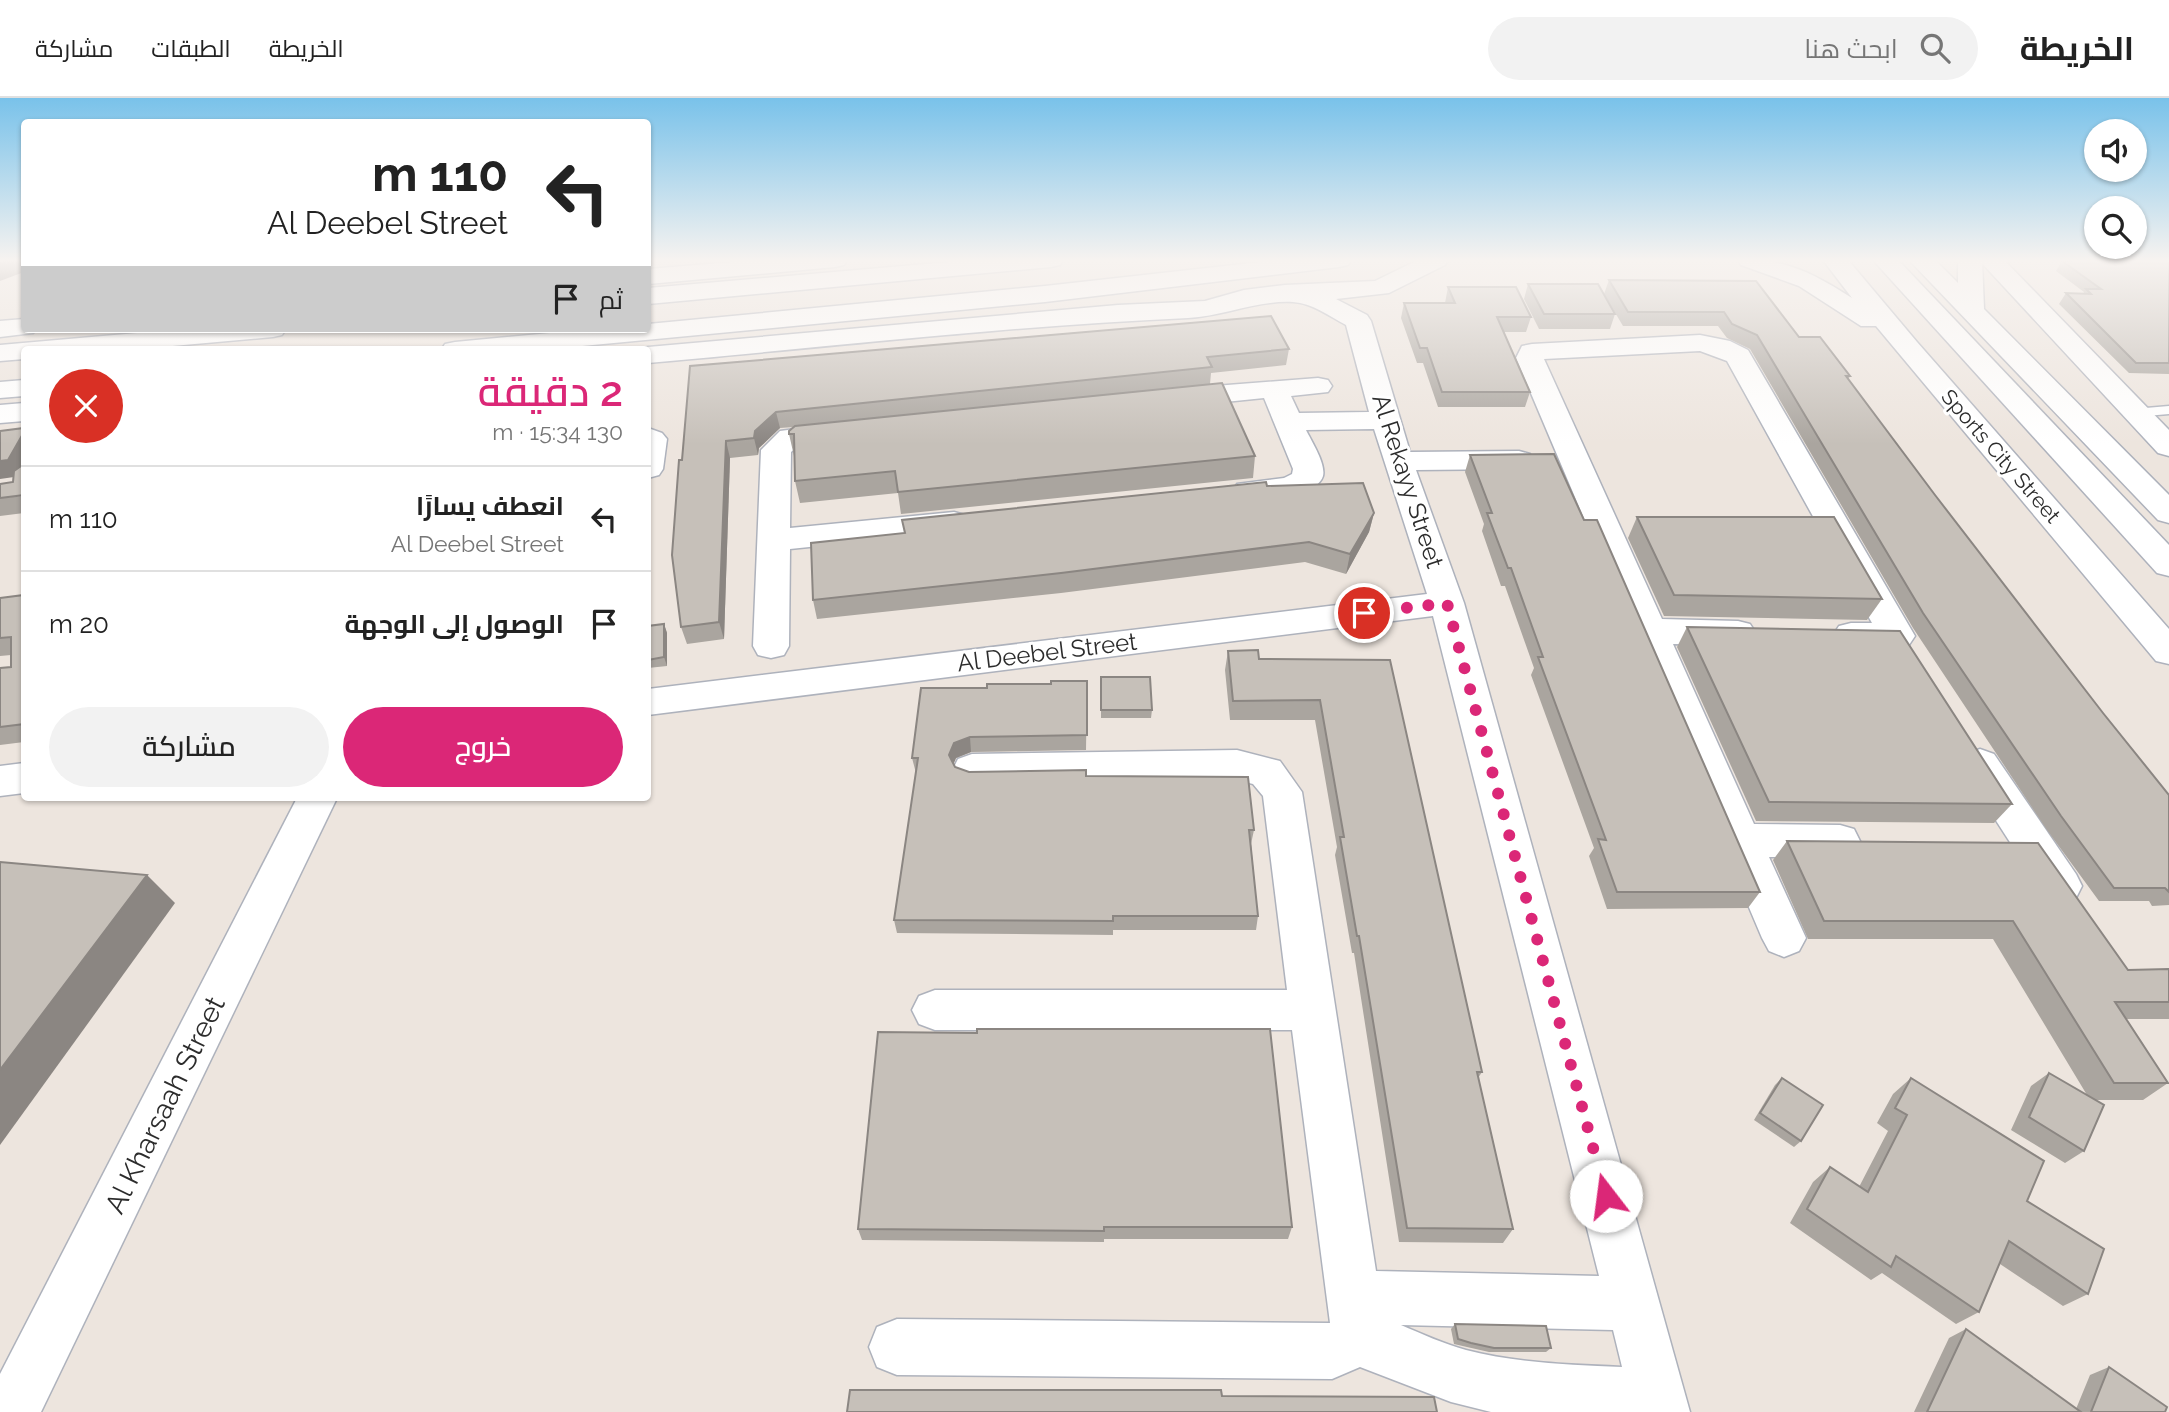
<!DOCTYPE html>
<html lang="ar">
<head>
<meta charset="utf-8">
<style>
	body { margin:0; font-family:Raleway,Cairo,sans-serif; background:#f2f2f2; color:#222; direction:rtl; height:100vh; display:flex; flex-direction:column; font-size:26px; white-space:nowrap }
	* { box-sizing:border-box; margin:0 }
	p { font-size:23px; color:#767676 }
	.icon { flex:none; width:38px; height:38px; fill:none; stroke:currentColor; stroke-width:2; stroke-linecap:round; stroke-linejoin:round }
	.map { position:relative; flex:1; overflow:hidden; direction:ltr }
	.details { position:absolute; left:21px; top:248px; width:630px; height:455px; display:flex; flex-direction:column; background:#fff; border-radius:7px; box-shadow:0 2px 5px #0004; direction:rtl }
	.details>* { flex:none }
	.banner { position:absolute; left:21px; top:21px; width:630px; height:214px; border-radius:7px; box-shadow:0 2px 5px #0004; direction:rtl; background:#fff; color:#222; overflow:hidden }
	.controls { position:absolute; left:2084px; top:21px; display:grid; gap:14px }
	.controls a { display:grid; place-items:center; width:63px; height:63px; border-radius:50%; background:#fff; box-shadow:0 2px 5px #0004; font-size:35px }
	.pin { position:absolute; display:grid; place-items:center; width:60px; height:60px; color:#fff; margin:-30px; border:4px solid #fff; border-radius:50%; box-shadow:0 2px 7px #0007 }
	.me { position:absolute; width:77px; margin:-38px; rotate:345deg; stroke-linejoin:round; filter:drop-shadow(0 0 5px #0008) }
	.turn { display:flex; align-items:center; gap:24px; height:147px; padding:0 28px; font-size:32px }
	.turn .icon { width:91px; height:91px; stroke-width:2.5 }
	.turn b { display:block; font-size:49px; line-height:60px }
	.then { display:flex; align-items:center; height:66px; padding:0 28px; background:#0003; gap:14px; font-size:26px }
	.round { display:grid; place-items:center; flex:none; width:74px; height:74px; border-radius:37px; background:#f2f2f2 }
	.headline { display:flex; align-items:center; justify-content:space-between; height:119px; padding:0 28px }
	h1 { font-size:42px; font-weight:600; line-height:52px; color:#db2777 }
	.primary-button { display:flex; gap:14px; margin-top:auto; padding:14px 28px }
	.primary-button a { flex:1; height:80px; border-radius:42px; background:#db2777; color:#fff; font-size:28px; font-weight:600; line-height:80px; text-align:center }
	.primary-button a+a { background:#f2f2f2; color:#222 }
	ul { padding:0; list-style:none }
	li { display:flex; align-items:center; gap:21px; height:105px; padding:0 28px; border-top:2px solid #e0e0e0 }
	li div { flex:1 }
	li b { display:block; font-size:26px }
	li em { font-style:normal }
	header { display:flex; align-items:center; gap:42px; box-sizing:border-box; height:98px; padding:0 35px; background:#fff; border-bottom:2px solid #e0e0e0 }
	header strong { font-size:33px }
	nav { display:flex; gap:38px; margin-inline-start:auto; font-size:24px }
	.search { width:490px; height:63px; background:#f2f2f2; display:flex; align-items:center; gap:18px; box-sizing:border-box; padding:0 24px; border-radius:38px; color:#767676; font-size:26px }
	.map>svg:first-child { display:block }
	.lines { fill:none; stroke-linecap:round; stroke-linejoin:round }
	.service-casing { stroke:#aeb2bc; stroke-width:3 }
	.minor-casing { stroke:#aeb2bc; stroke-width:3 }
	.tertiary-casing { stroke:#aeb2bc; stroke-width:3 }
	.secondary-casing { stroke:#aeb2bc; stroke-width:3 }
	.service { fill:#fff; fill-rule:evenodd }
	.minor { fill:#fff; fill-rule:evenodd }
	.tertiary { fill:#fff; fill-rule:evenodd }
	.secondary { fill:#fff; fill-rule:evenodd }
	.wall { fill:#aaa59f }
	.shaded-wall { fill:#8b8682 }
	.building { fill:#c6c0b9; stroke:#8b8682; stroke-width:2 }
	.route { stroke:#db2777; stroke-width:12; stroke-dasharray:0 21.6 }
	.labels { text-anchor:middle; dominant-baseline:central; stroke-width:6; stroke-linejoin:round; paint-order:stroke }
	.far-street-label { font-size:21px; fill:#2c2c2c; stroke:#fff }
	.street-label { font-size:24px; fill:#2c2c2c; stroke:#fff }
	.near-street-label { font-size:28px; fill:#2c2c2c; stroke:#fff }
</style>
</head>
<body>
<header>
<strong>الخريطة</strong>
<div class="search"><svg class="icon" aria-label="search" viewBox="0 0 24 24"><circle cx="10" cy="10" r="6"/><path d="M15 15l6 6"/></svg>ابحث هنا</div>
<nav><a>الخريطة</a><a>الطبقات</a><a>مشاركة</a></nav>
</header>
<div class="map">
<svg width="2169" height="1314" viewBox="0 0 2169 1314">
	<rect width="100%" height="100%" fill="#ede5de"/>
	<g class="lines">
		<defs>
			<polygon id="service" points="2169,308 2169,316 2134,319 2127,315 2134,311"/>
			<g id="minor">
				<polygon points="757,162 847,162 844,167 835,169 648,186 648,171"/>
				<path d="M1418 162H1448L1445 167 1389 195 1336 201 1367 217 1371 223 1410 354 1519 353 1530 356 1534 362 1530 368 1519 371 1416 372 1464 505 1690 1314H1491L1451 1304 1360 1269 1332 1281 897 1277 877 1269 869 1249 877 1229 897 1221 1330 1225 1292 932H935L919 926 912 912 919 898 935 892H1287L1263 698 1253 686 1237 682 972 686 958 681 953 671 958 661 972 656 1237 652 1280 663 1302 694 1376 1173 1599 1178 1433 518 648 617V591L1427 496 1374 331 1306 332C1312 344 1326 366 1323 378 1316 401 1256 404 1237 400L1232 393 1237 386 1284 380 1292 376 1293 371 1264 300 1176 309 1166 306 1162 300 1166 294 1176 291 1318 280 1328 282 1332 288 1328 294 1291 298 1299 315 1369 314 1346 227C1329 218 1312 205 1293 204 1257 202 1224 218 1188 220 1008 228 828 249 648 265V252H638L648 249 1118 207 1205 203 1244 192 1285 187 1375 183ZM1401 1227 1613 1232 1622 1269C1570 1267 1517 1265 1466 1252 1444 1246 1422 1236 1401 1227Z"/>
				<polygon points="1979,162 2004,162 2169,332 2169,358 2158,355"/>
				<polygon points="24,221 24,231 36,231 33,235 0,239 0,223"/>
				<path d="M1700 237 1730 243 1748 252 1915 538 1909 547C1888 553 1860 552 1839 546L1833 537 1839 528 1851 525H1872L1727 263 1700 253 1544 261 1662 521 1738 523 1750 526 1756 535 1750 544 1738 547 1673 546 1754 726 1840 727 1854 731 1860 743 1854 755 1840 759H1769L1806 840 1799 853 1784 859 1769 853 1762 840 1516 260 1522 248 1532 246Z"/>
				<polygon points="24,305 24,323 0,325 0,307"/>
				<polygon points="841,325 851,328 856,334 851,340 799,347 791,354 790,430 954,414 965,417 970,424 965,431 954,434 790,451 789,548 784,557 771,560 758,557 753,548 761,352 780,333"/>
				<polygon points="648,330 662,335 667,341 663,371 659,377 648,380"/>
				<polygon points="1980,651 1994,656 2076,776 2082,788 2076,800 2061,805 2046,800 1966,676 1961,666 1966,656"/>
				<polygon points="24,665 24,695 0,698 0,668"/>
				<polygon points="297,700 337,700 41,1314 0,1314 0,1276"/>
			</g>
			<g id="tertiary">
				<polygon points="972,162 1063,162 1060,167 1051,169 648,206 648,190"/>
				<polygon points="1278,162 1351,162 1348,167 1339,169 1045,204 540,252 441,252 445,246 455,244 592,231 648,231 648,226 1045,188"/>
				<polygon points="183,231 286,231 282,237 273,239 128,252 24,252 24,261 0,263 0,247"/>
				<polygon points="24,282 24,298 0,300 0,284"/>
			</g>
			<g id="secondary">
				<path d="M1738 162C1783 159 1815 176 1852 200L1823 162H1848L1917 244 2169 531V566L2156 563 1876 228H1861L1799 188 1741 167Z"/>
				<polygon points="1873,162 1898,162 2169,447 2169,478 2157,475"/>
				<polygon points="1909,162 1935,162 1958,185 1958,162 1982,162 1984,211 2169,397 2169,425 2158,422"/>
			</g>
		</defs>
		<use href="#service" class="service-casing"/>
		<use href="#minor" class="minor-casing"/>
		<use href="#tertiary" class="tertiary-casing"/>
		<use href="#secondary" class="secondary-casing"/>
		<use href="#service" class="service"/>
		<use href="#minor" class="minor"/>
		<use href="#tertiary" class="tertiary"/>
		<use href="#secondary" class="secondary"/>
	</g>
	<g class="wall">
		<polygon points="2061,162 2169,162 2169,276 2129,275 2059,206 2066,195 2083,196 2084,194 2056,173 2062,163"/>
		<polygon points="1609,182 1756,183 1799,239 1850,278 1848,282 1935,397 2103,615 2169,697 2169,807 2152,808 2149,803 2099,803 2047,732 1913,530 1750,251 1727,240 1718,228 1623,228 1604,196"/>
		<polygon points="1528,186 1615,216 1610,231 1539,231 1524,201"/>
		<polygon points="1448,189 1531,219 1526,234 1504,234 1530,294 1525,309 1438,309 1423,265 1417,265 1401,220 1404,205 1445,205"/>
		<polygon points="1289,251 1286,267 1211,275 1210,286 1255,358 1253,380 901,416 898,395 800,405 795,383 795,358 794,358 789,336 794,329 780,330 759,350 758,357 730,360 724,541 687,546 681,529 682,362 690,268"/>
		<polygon points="1470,357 1584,422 1760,794 1748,810 1607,811 1589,758 1594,750 1531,577 1534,570 1505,488 1501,488 1482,433 1484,426 1465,374"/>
		<polygon points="1267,388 1374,415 1369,434 1346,476 1305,464 1061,495 817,521 813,502 904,435"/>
		<polygon points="24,398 24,415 0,418 0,400"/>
		<polygon points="1637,419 1882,501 1867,522 1664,518 1628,440"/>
		<polygon points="24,497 24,644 0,647 0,570 11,569 11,557 0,558 0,500"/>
		<polygon points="664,526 667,535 667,568 648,570 648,528"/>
		<polygon points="1687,529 2012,706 1994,725 1756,723 1677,549"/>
		<polygon points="1228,553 1259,561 1390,562 1482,974 1478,980 1513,1131 1503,1145 1399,1144 1354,855 1352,855 1335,757 1337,749 1315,622 1230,622 1225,572"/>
		<polygon points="1101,579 1152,612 1151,620 1101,620"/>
		<polygon points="1087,583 1086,652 971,654 956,660 953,666 955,669 969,674 1086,678 1254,732 1251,746 1258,818 1256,832 1113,832 1113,837 897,835 894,822 916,675 912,660 987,590"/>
		<polygon points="1787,743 2038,745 2128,872 2169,871 2169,921 2126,921 2168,985 2143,1002 2096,1002 2084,1053 2065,1065 2011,1032 2031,988 2049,975 2087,997 1993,841 1808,841 1773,762"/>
		<polygon points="878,934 1292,1129 1288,1141 1104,1141 1104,1144 862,1142 858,1131"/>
		<polygon points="1782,980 1801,1043 1794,1049 1754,1022 1775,987"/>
		<polygon points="1911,980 2027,1103 2088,1196 2063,1208 2000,1166 1979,1214 1956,1226 1882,1175 1871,1182 1790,1125 1813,1084 1830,1069 1859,1089 1888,1033 1877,1025 1893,996"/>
		<polygon points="1455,1226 1551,1250 1546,1254 1489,1254 1467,1249 1454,1246 1451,1231"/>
		<polygon points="1966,1231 2076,1311 2090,1277 2109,1269 2165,1314 1914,1314 1949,1240"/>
	</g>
	<g class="shaded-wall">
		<polygon points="6,162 24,162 24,174 0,183 0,164"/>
		<polygon points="648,162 669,162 648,164"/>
		<polygon points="776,314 780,330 759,350 758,357 754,340 755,333"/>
		<polygon points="24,334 24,371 21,378 0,381 0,363"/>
		<polygon points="726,343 730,360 724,541 719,524"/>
		<polygon points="1374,415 1369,434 1346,476 1350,456"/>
		<polygon points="664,526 667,535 667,568 664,559"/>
		<polygon points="970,639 971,654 956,660 951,672 949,657 954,645"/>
		<polygon points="147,777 175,805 0,1047 0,972"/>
	</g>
	<g class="building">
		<polygon points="2079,162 2169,162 2169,265 2136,265 2066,195 2091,196 2086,191 2101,191 2062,163"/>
		<polygon points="1609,182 1756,183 1799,239 1820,239 1850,278 1846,278 1935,397 2103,615 2169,697 2169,794 2165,790 2114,790 2061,718 1923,515 1757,237 1732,226 1724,214 1628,214"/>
		<polygon points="1528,186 1598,186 1615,216 1544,216"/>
		<polygon points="1448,189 1516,189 1531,219 1497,219 1530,294 1442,294 1427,250 1420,250 1404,205 1455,205"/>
		<polygon points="1271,218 1289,251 1207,259 1212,269 776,314 755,333 754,340 726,343 719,524 681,529 672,457 679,362 682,362 690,268"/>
		<polygon points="1222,285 1255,358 898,394 895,373 795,383 794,336 789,336 789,333 795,328"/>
		<polygon points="24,330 24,334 8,362 0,363 0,333"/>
		<polygon points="1554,356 1584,422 1597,422 1760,794 1617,794 1598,741 1606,742 1538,559 1543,559 1511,470 1508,470 1487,415 1492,415 1470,357"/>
		<polygon points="24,366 24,397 0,400 0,386 13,384 14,373"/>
		<polygon points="1266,384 1267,388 1363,385 1374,415 1350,456 1309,444 1061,475 813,502 811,445 905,435 902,422"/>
		<polygon points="1637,419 1834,419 1882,501 1674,497"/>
		<polygon points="24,497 24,626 0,629 0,570 11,569 11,539 0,540 0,500"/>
		<polygon points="664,526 664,559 648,562 648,528"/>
		<polygon points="1687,529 1900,533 2012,706 1769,704"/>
		<polygon points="1258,552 1259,561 1390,562 1482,974 1477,974 1513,1131 1407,1130 1359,838 1357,838 1340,739 1344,739 1320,602 1233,603 1228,553"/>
		<polygon points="1101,579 1150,579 1152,612 1101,612"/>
		<polygon points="1051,583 1087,583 1087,637 970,639 954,645 949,657 955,669 969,674 1086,672 1086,678 1248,679 1254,732 1249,732 1258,818 1113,818 1113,823 894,822 918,660 912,660 921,590 987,590 987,586 1051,586"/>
		<polygon points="1787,743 2038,745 2128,872 2169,871 2169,904 2115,904 2168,985 2114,985 2013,823 1824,823"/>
		<polygon points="0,764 147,777 0,972"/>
		<polygon points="977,931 1270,931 1292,1129 1104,1129 1104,1133 858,1131 878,934 977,935"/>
		<polygon points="2049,975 2104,1007 2084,1053 2029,1019"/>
		<polygon points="1782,980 1823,1007 1801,1043 1760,1015"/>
		<polygon points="1911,980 2044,1063 2027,1103 2104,1151 2088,1196 2009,1143 1979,1214 1896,1158 1891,1169 1807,1111 1830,1069 1868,1094 1907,1017 1895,1010"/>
		<polygon points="1455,1226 1546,1228 1551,1250 1494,1250 1471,1245 1458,1241"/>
		<polygon points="1966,1231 2081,1314 1927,1314"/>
		<polygon points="2109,1269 2167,1309 2165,1314 2091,1314"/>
		<polygon points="850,1292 1221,1292 1222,1298 1434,1299 1437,1314 847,1314"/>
	</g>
	<linearGradient id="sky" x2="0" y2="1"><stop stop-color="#79c2ea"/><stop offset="0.47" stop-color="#f7f3f0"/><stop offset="1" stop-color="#f7f3f0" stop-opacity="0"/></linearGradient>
	<rect width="2169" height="346" fill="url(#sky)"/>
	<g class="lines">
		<polyline class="route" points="1364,515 1447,505 1606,1098"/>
	</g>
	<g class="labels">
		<g class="far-street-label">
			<text transform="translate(2001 358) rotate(49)">Sports City Street</text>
		</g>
		<g class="street-label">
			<text transform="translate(1408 383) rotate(72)">Al Rekayy Street</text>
			<text transform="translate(1047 554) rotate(-7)">Al Deebel Street</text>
		</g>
		<g class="near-street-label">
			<text transform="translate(165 1007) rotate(-64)">Al Kharsaah Street</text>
		</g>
	</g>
</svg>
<div class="controls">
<a><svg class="icon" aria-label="sound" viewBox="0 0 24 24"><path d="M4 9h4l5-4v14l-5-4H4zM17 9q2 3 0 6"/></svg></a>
<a><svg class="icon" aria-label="search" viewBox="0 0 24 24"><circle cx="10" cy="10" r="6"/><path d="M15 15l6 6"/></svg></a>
</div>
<div class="pin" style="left:1364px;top:515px;background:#d93025"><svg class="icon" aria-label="arrive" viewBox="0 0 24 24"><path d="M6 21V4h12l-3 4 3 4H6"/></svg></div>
<svg class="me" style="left:1606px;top:1098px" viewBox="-20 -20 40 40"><circle r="19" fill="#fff"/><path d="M0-13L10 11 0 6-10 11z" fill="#db2777"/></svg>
<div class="banner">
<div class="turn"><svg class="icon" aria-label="left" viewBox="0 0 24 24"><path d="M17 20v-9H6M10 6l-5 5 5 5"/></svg><div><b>110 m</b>Al Deebel Street</div></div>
<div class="then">ثم<svg class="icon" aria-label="arrive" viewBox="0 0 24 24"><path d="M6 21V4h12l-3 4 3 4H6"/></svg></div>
</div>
<section class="details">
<div class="headline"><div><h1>2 دقيقة</h1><p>130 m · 15:34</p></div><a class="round" style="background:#d93025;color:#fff"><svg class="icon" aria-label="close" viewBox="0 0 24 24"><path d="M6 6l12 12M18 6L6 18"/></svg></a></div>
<ul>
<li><svg class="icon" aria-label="left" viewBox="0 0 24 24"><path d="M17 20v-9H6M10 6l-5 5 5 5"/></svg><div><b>انعطف يسارًا</b><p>Al Deebel Street</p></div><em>110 m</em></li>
<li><svg class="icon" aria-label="arrive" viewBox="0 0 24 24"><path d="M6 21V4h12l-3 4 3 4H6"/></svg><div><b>الوصول إلى الوجهة</b></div><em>20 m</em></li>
</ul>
<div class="primary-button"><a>خروج</a><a>مشاركة</a></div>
</section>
</div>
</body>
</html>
